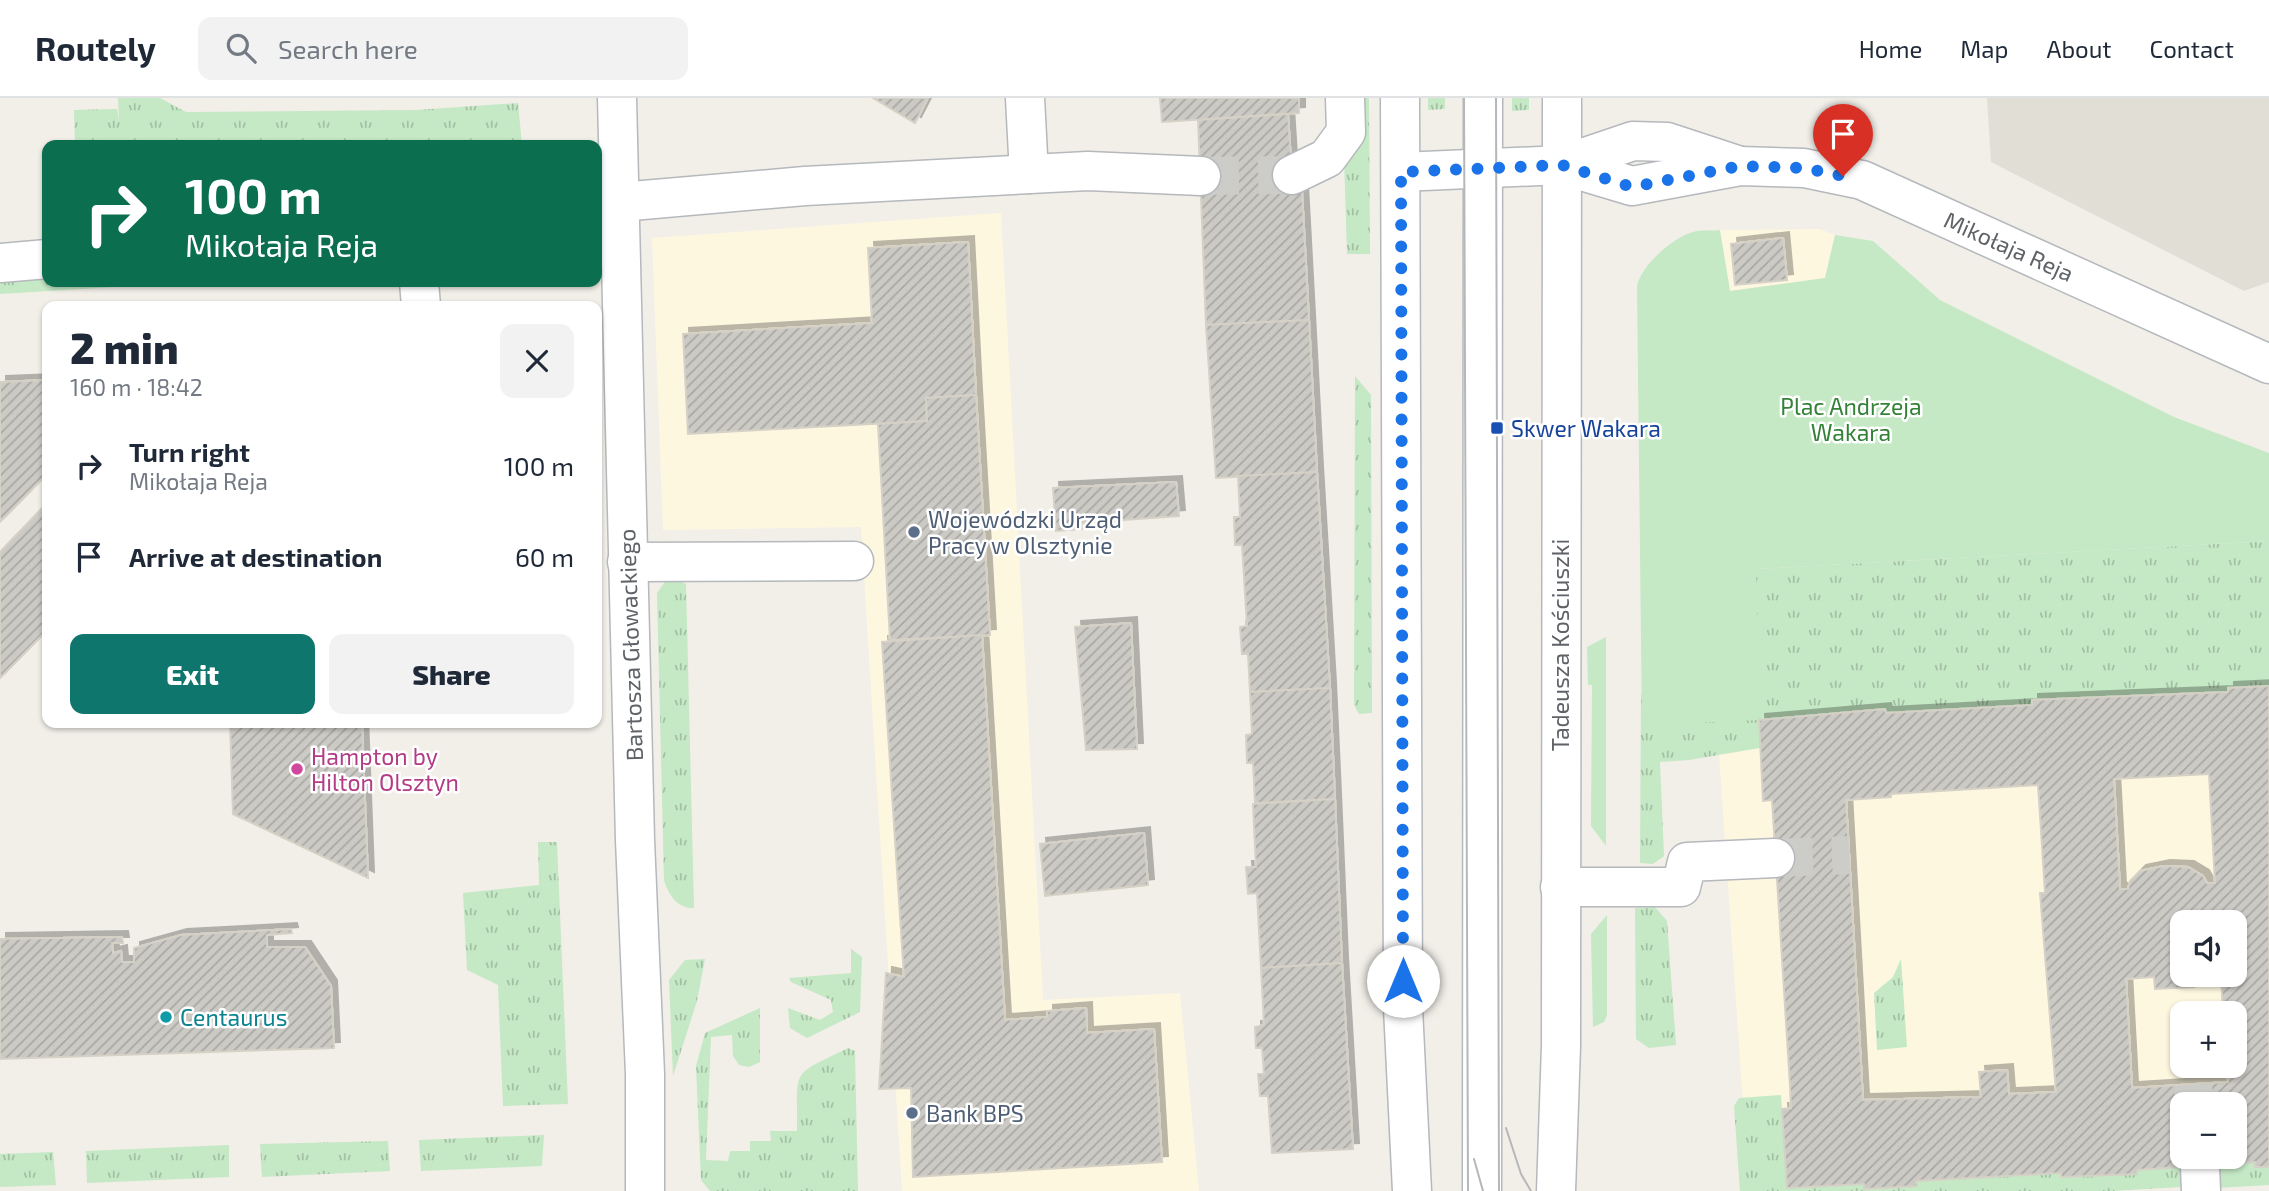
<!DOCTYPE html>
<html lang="en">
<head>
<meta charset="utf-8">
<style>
	body { margin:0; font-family:"Exo 2",sans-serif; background:#f2f2f3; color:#1f2937; height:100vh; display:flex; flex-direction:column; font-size:26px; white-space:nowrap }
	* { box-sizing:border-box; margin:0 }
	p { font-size:23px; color:#747a83 }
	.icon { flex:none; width:38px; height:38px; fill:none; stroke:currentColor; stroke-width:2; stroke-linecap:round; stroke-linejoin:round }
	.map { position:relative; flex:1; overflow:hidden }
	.sheet { position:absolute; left:42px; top:203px; width:560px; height:427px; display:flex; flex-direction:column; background:#fff; border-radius:14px; box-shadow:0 2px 5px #0004 }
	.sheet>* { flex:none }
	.top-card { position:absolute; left:42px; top:42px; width:560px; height:147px; border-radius:14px; box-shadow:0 2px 5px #0004; background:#0b6e4f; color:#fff; overflow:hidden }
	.tools { position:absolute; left:2170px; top:812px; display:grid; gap:14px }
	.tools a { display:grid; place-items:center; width:77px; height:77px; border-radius:14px; background:#fff; box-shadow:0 2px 5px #0004; font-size:35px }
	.pin { position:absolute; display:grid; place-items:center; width:60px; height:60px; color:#fff; margin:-72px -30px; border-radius:50% 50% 50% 0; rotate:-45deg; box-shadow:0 0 7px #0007 }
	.pin .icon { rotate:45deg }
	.me { position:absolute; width:77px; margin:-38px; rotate:0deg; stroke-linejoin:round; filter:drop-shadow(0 0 5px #0008) }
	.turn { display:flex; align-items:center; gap:24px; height:147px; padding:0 28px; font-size:32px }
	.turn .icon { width:91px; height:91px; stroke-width:2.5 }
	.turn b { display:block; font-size:49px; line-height:60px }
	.round { display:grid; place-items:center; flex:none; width:74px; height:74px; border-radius:14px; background:#f2f2f3 }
	.headline { display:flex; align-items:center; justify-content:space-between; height:119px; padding:0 28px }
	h1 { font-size:42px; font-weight:800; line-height:52px }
	.primary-button { display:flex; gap:14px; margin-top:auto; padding:14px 28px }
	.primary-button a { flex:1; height:80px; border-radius:14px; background:#0f766e; color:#fff; font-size:28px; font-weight:800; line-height:80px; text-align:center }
	.primary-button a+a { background:#f2f2f3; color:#1f2937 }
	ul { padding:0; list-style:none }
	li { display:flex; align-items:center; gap:21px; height:91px; padding:0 28px }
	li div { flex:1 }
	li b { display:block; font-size:26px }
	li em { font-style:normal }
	header { display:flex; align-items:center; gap:42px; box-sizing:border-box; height:98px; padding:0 35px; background:#fff; border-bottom:2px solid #e0e1e3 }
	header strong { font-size:33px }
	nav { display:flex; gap:38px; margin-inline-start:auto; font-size:24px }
	.search { width:490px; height:63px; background:#f2f2f3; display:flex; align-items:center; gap:18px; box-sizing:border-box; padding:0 24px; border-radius:14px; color:#747a83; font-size:26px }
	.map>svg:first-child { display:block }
	.commercial { fill:#fef7e0; fill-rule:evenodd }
	.education { fill:#e1ded6 }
	.grass { fill:url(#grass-tufts) }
	.green { fill:#c5e8c5 }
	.building { fill:url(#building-hatch); stroke:#d6d1c6; stroke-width:2; fill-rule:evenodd; filter:url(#shadow) }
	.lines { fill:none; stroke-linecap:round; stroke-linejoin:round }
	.minor-tunnel { stroke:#ccccc8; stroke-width:38; stroke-dasharray:38 19; stroke-linecap:butt }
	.minor-casing { stroke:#b5b8bc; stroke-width:41 }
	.minor { stroke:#fff; stroke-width:38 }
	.tram { stroke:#b6b7b8; stroke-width:2 }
	.route { stroke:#1a73e8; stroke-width:12; stroke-dasharray:0 21.6 }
	.transit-dot { fill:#1a4fb4; stroke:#fff; stroke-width:2.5 }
	.service-dot { fill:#5c6f8a; stroke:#fff; stroke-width:2.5 }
	.hotel-dot { fill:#d1479c; stroke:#fff; stroke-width:2.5 }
	.culture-dot { fill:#0f9aa8; stroke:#fff; stroke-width:2.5 }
	.labels { text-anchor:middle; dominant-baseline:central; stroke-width:5; stroke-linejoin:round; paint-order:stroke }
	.street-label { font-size:23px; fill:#5f6368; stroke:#fff }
	.park-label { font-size:23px; fill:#348238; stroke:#fff }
	.transit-label { font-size:23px; fill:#164399; stroke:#fff; text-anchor:start }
	.service-label { font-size:23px; fill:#4e5e75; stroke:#fff; text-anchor:start }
	.hotel-label { font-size:23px; fill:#b23c85; stroke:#fff; text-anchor:start }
	.culture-label { font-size:23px; fill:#0d838f; stroke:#fff; text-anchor:start }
</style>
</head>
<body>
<header>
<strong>Routely</strong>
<div class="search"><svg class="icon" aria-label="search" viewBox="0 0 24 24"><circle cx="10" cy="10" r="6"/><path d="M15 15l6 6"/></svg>Search here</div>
<nav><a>Home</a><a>Map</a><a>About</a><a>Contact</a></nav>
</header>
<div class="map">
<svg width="2269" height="1093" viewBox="0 0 2269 1093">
	<defs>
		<pattern id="grass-tufts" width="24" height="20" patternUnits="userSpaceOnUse" patternTransform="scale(1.75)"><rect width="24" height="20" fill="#c5e8c5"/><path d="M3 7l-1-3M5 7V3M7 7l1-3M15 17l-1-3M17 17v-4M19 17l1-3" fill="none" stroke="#a3c0a4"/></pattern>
		<pattern id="building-hatch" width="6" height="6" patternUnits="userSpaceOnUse" patternTransform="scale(1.75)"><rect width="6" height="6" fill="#cccac5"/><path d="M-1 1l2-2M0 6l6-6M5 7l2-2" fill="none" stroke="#a9a8a4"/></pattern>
		<filter id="shadow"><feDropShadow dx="6" dy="-6" stdDeviation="0" flood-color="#0004"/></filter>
	</defs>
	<rect width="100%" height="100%" fill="#f1efe8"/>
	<g class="commercial">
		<polygon points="1001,115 1043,902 1180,895 1199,1093 902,1093 861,429 663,432 652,140"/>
		<polygon points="1820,131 1835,137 1825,180 1730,193 1720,132"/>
		<path d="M2269 562V1074L1749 1093 1715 597ZM2182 824H2235V877H2182ZM2182 915H2235V968H2182ZM2182 1006H2235V1059H2182Z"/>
	</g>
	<polygon class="education" points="1987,0 2269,0 2269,184 2244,193 1991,64"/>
	<g class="grass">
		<polygon points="118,0 160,0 186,14 417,12 518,5 522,47 75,47 74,12 117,11 119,22"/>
		<polygon points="1361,0 1369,0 1370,156 1347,156 1344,60"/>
		<polygon points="1428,0 1445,0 1445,11 1428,12"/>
		<polygon points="1512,0 1529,0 1529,12 1512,13"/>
		<polygon points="47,179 47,184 196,184 0,196 0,182"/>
		<polygon points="1355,278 1371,297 1372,615 1359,616 1354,607"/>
		<polygon points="2269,443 2269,588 2228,590 2228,594 2032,602 2032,607 1886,615 1885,611 1759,622 1760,650 1689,662 1660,664 1664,758 1653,766 1640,765 1641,597 1756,471"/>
		<path d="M669 478 686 486 694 810C677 811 668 796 664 782L657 495Z"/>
		<polygon points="538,744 557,744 568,1006 503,1008 498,887 467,872 463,795 539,787"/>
		<polygon points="1655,809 1667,823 1676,947 1649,950 1636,941 1635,810"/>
		<polygon points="851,851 862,859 860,914 807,940 790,930 788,910 820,922 833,914 831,902 791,884 789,880 851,875"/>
		<polygon points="705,861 697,903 673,978 669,882 685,862"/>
		<polygon points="1901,861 1907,949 1877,952 1874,895 1893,879"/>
		<path d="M760 910V964L749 969 739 967 733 958 732 937 711 939 706 1062 728 1063 730 1053H750V1043H771L770 1033H797C798 969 789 979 848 950L855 953 858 1093H710L701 1082 696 968 705 935Z"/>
		<polygon points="1781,997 1787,1090 1864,1086 1864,1090 1916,1083 2061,1075 2062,1079 2136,1076 2137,1072 2185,1068 2187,1081 2180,1089 2112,1093 1740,1093 1734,1008 1739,1000"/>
		<polygon points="544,1037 542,1068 421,1073 419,1042"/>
		<polygon points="388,1043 390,1073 262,1079 260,1046"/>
		<polygon points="229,1047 229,1079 87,1085 86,1053"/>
		<polygon points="53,1054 56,1087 0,1089 0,1056"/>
		<polygon points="2255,1064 2255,1069 2269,1069 2269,1087 2217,1090 2211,1068"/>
	</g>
	<g class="green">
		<path d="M1720 132 1730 193 1825 180 1835 137 1873 143 1940 202 2174 319 2269 355V443L1756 471 1759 622 1642 627 1637 188C1642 166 1675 137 1697 133 1705 132 1713 133 1720 132Z"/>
		<polygon points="1606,539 1606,748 1591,728 1592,587 1588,587 1587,549"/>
		<polygon points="1607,817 1607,917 1604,924 1593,929 1591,836"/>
	</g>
	<g class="building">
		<polygon points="873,0 928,0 915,25"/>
		<polygon points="1160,0 1299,0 1299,15 1162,24"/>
		<polygon points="1288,16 1293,94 1302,93 1309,222 1206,227 1198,22"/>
		<polygon points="1783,140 1787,182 1735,187 1731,146"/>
		<polygon points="968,144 976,297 926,300 927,323 688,336 683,236 872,225 868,150"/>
		<polygon points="1309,222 1317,374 1216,380 1206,227"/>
		<polygon points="47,282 47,376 0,424 0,284"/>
		<polygon points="976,297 990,537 890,542 878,326 927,323 926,300"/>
		<polygon points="1317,374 1330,590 1250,594 1248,556 1242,556 1240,529 1247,528 1242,447 1235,447 1234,419 1240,419 1238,378"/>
		<polygon points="1176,384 1179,418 1081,425 1082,431 1056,433 1053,390"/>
		<polygon points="47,405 47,532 0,580 0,454"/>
		<polygon points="1131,525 1137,651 1086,652 1075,529"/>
		<polygon points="982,537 1005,922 1047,919 1047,913 1086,910 1087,935 1154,931 1162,1064 913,1079 911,990 879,991 886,875 904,879 882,544"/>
		<path d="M2269 588V1069H2255V1064L2137 1072V1076L2061 1079V1075L1916 1083 1917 1088 1864 1091V1086L1787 1090 1782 1011 1791 1010 1790 988 1772 702 1763 703 1759 622 1885 611 1886 615 2032 607V602L2228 594V590ZM2209 676 2215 785H2207L2203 778 2188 769 2164 768 2140 773 2130 783 2128 791H2120L2114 681ZM2038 687 2045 795H2040L2056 994 2009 996 2007 972 1979 974 1981 999 1863 1002 1846 702 1891 699V696ZM2182 824H2235V877H2221L2223 915H2235V968H2227L2228 984 2132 990 2126 881 2154 879 2155 891 2194 889 2193 877H2200H2182ZM2182 1006H2235V1059H2182Z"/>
		<polygon points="1330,590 1335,701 1255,705 1253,665 1247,665 1246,637 1252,636 1250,594"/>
		<polygon points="230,625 362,625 368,780 233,716"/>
		<polygon points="1335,701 1342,865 1261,870 1257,795 1248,796 1246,769 1256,769 1253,706"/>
		<polygon points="1144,735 1148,787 1045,798 1040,746"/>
		<polygon points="291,831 292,835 267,837 267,849 305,849 331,888 334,950 0,961 0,841 122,839 123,845 112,845 113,855 121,853 122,864 134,864 134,850 181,837"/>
		<polygon points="1342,865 1353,1051 1272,1055 1268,998 1260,998 1258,976 1264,976 1262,950 1256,950 1255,929 1264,927 1261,870"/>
	</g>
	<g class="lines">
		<g class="minor-tunnel">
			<polyline points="1201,78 1292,77"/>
			<polyline points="1775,760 1849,757"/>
			<polyline points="2193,987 2194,1006"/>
		</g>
		<defs>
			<g id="minor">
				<polyline points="617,0 635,742 645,976 645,1093"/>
				<polyline points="1025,0 1029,76"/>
				<polyline points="1400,0 1403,910 1412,1093"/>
				<polyline points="1562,67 1632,88 1740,68 1804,70 1862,82 2269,266"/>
				<polyline points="1401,74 1562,67 1633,43 1667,44 1737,67"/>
				<polyline points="1292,77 1327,60 1346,34 1345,0"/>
				<polyline points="597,106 805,88 1088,73 1201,78"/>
				<polyline points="0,165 47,161"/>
				<polyline points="419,184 421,208"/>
				<polyline points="627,464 854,463"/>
				<polyline points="1560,789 1681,789 1687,764 1775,760"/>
				<polyline points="2200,1068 2201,1093"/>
				<polyline points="1482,1093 1483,0"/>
				<polyline points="1556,1093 1561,948 1562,0"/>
			</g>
		</defs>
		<use href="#minor" class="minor-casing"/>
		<use href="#minor" class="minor"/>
		<g class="tram">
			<polyline points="1464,0 1468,1093"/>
			<polyline points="1496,0 1499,1093"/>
			<polyline points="1506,1030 1521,1076 1531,1093"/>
			<polyline points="1474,1061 1483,1093"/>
		</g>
	</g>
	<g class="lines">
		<polyline class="route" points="1403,883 1401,74 1562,67 1632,89 1740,68 1804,70 1843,78"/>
	</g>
	<rect class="transit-dot" x="1490" y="323" width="14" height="14" rx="3.5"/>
	<g class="service-dot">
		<circle cx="914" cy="434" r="7"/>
		<circle cx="912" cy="1015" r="7"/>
	</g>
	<circle class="hotel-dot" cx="297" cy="671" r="7"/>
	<circle class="culture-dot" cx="166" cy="919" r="7"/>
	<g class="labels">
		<g class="street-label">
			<text transform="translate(2009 148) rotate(24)">Mikołaja Reja</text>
			<text transform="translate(630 547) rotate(-92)">Bartosza Głowackiego</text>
			<text transform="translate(1560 547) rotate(-90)">Tadeusza Kościuszki</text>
		</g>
		<g class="park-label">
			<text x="1851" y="308">Plac Andrzeja<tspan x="1851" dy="26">Wakara</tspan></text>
		</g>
		<g class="transit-label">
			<text x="1511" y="330">Skwer Wakara</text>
		</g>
		<g class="service-label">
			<text x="928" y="421">Wojewódzki Urząd<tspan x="928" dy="26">Pracy w Olsztynie</tspan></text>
			<text x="926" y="1015">Bank BPS</text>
		</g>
		<g class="hotel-label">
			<text x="311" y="658">Hampton by<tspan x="311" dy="26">Hilton Olsztyn</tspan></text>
		</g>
		<g class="culture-label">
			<text x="180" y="919">Centaurus</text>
		</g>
	</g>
</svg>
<div class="tools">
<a><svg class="icon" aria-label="sound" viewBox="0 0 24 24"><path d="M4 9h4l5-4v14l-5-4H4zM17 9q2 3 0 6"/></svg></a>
<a>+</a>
<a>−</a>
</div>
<div class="pin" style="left:1843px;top:78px;background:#d93025"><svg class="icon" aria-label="arrive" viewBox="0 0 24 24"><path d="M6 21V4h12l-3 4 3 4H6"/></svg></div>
<svg class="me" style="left:1403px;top:883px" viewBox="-20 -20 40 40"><circle r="19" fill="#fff"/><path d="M0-13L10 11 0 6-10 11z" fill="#1a73e8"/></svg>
<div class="top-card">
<div class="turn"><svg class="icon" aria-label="right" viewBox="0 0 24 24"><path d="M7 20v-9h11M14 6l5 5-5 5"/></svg><div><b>100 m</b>Mikołaja Reja</div></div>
</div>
<section class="sheet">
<div class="headline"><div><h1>2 min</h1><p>160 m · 18:42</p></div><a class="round"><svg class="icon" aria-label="close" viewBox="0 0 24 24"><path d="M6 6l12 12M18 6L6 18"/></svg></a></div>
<ul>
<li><svg class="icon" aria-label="right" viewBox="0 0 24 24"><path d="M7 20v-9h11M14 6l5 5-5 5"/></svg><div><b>Turn right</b><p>Mikołaja Reja</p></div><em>100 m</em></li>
<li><svg class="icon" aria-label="arrive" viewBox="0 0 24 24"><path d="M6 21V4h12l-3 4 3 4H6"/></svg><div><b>Arrive at destination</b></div><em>60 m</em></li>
</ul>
<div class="primary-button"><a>Exit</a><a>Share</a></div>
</section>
</div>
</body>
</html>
